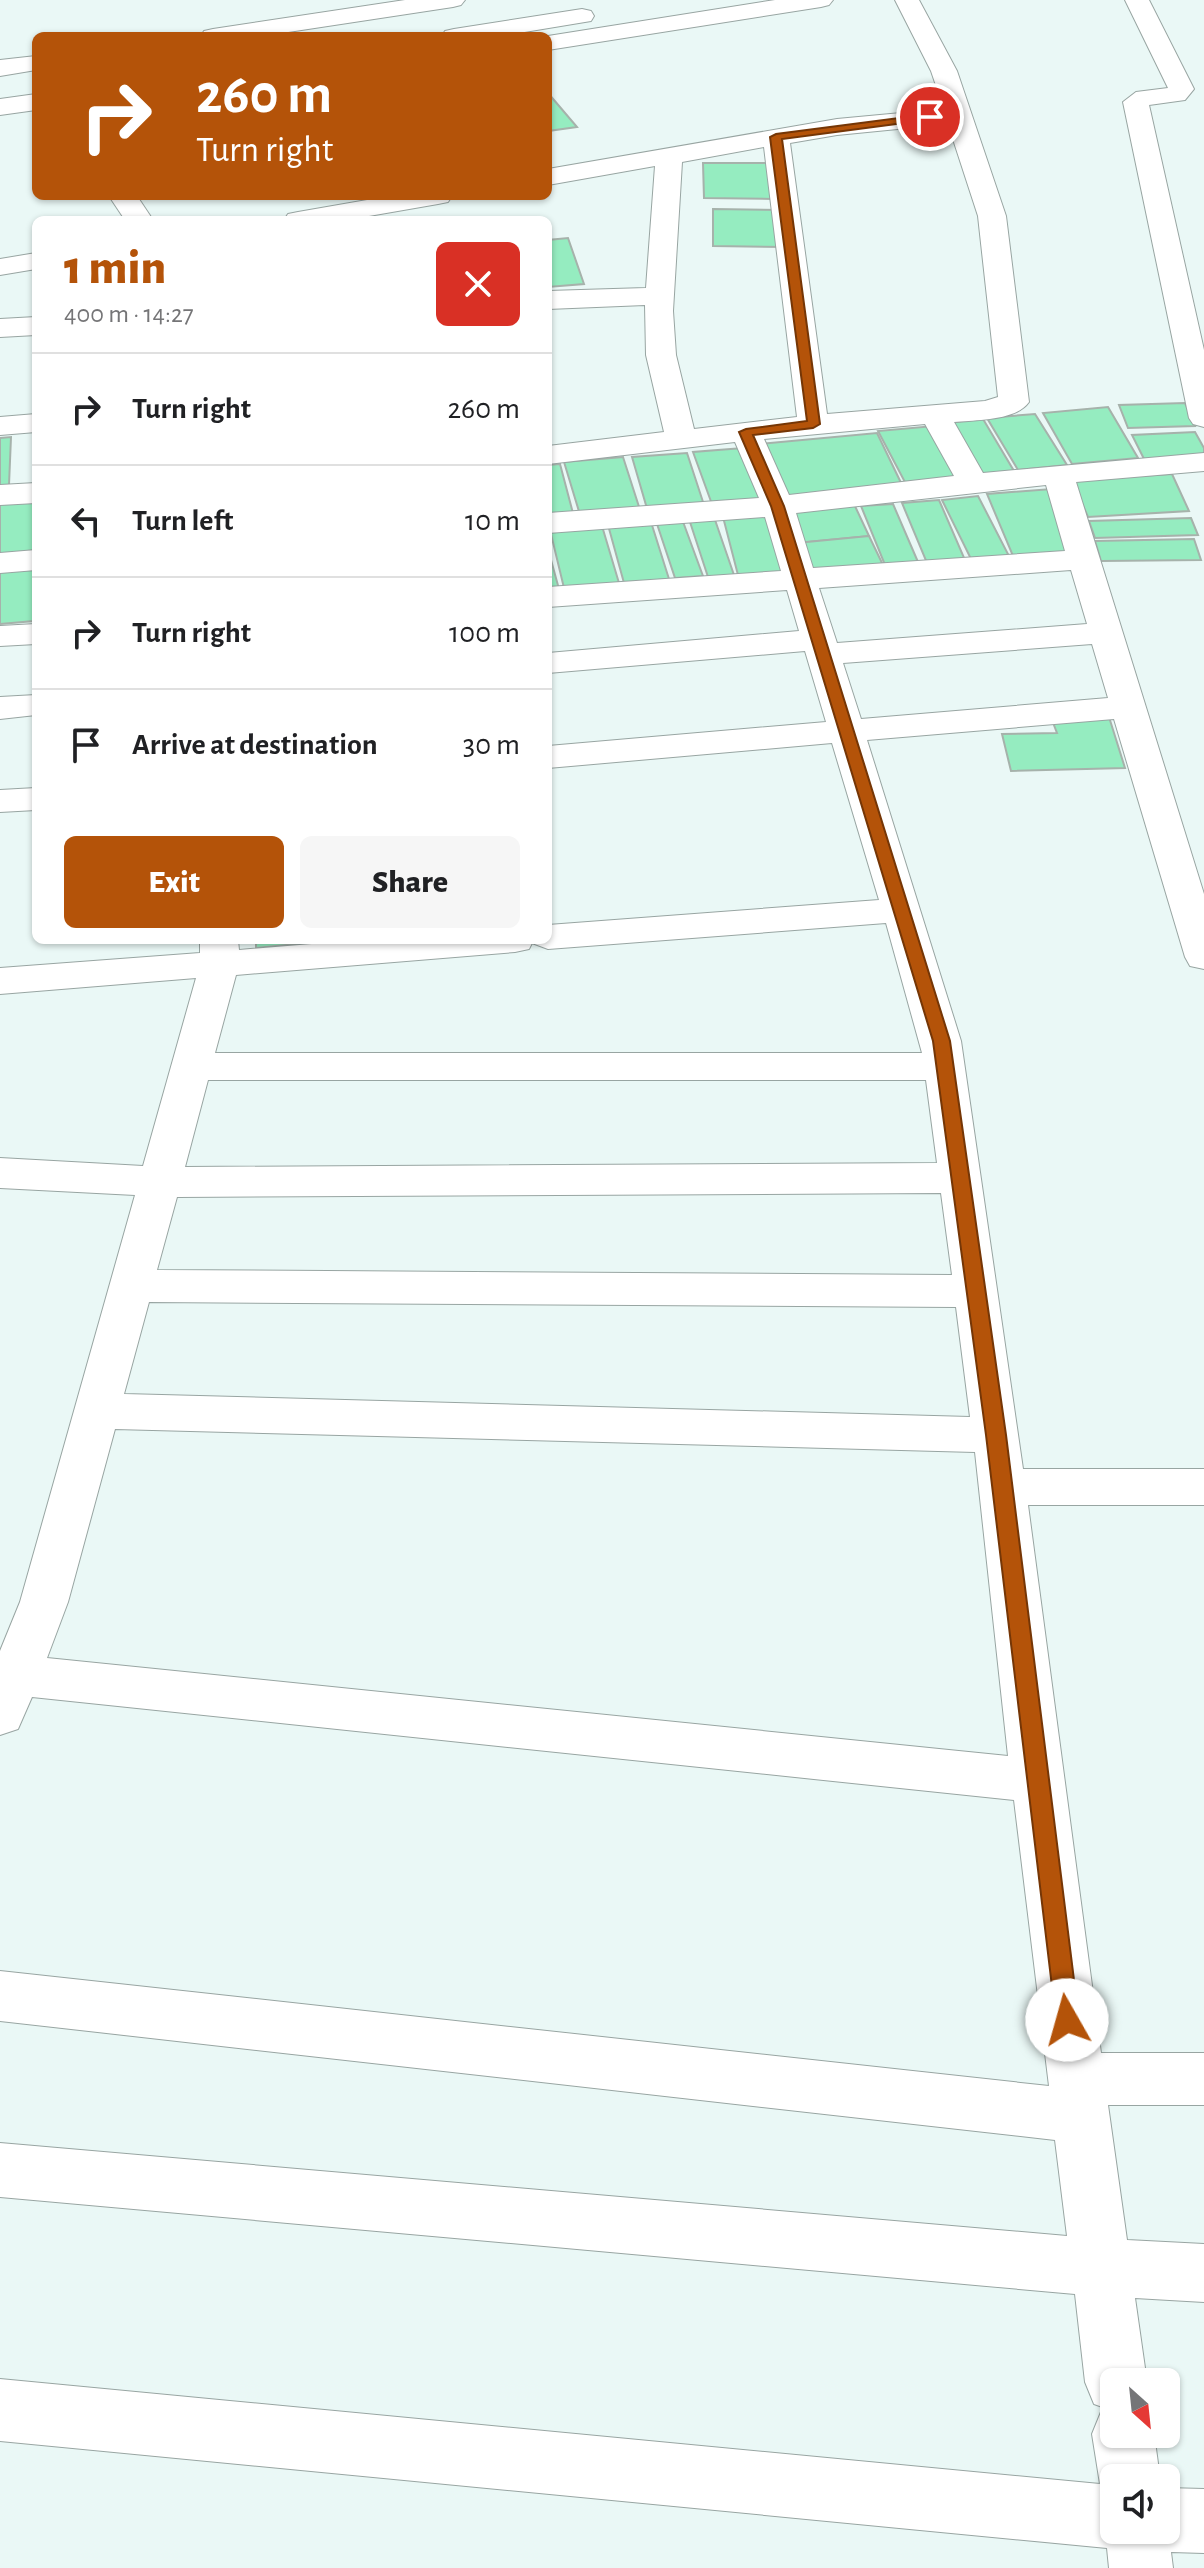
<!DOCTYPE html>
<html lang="en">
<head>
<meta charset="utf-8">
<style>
	body { margin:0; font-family:"Alegreya Sans",sans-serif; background:#f6f6f6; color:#202124; height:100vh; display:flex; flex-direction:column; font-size:30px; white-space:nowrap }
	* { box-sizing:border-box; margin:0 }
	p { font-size:26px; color:#757577 }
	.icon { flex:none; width:44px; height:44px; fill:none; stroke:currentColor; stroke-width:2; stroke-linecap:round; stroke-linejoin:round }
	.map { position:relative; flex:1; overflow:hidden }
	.drawer { position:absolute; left:32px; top:216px; width:520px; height:728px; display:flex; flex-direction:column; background:#fff; border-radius:12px; box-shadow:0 2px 6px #0004 }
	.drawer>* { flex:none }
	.banner { position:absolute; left:32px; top:32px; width:520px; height:168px; border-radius:12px; box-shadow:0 2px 6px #0004; background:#b45309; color:#fff; overflow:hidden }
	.needle { width:52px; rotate:153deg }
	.fabs { position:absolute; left:1100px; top:2368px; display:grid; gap:16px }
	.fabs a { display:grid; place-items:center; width:80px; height:80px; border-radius:12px; background:#fff; box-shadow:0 2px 6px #0004; font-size:40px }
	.pin { position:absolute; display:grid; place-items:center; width:68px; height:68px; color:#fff; margin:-34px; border:4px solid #fff; border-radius:50%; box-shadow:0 2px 8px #0007 }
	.me { position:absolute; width:88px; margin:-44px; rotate:353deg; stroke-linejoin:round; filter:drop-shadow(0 0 6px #0008) }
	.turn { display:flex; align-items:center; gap:28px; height:168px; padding:0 32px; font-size:36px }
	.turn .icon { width:104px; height:104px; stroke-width:2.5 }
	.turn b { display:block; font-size:56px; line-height:68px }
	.round { display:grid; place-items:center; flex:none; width:84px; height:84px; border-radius:12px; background:#f6f6f6 }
	.overview { display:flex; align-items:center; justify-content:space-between; height:136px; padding:0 32px }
	h1 { font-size:48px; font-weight:800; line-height:60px; color:#b45309 }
	.button { display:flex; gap:16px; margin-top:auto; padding:16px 32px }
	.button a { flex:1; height:92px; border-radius:12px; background:#b45309; color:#fff; font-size:32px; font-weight:800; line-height:92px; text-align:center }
	.button a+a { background:#f6f6f6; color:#202124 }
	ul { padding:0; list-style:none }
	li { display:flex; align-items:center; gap:24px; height:112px; padding:0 32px; border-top:2px solid #e0e0e0 }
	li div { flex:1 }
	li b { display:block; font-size:30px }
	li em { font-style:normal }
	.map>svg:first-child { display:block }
	.building { fill:#95ecc0; stroke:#a6b2ab; stroke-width:2 }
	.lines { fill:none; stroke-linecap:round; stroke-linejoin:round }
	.street-casing { stroke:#98a5a2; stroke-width:2 }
	.secondary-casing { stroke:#98a5a2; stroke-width:2 }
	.street { fill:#fff; fill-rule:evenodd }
	.secondary { fill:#fff; fill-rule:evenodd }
	.route { fill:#b45309; stroke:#753606; stroke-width:2 }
</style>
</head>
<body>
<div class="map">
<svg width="1204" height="2568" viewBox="0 0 1204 2568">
	<rect width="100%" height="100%" fill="#eaf8f6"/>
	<g class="building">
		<polygon points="548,93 577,127 548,131"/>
		<polygon points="703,163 772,163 774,199 704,198"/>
		<polygon points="713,209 783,210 784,247 713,246"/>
		<polygon points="568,238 584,284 548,287 548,240"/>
		<polygon points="1185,403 1195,426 1128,428 1119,405"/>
		<polygon points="1108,407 1138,458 1072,464 1043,413"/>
		<polygon points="1035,414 1067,465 1018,470 987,418"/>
		<polygon points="983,419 1014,471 973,475 944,423"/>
		<polygon points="934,426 964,480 907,486 878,431"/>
		<polygon points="1195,432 1204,448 1204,456 1144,459 1132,435"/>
		<polygon points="877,433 903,487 783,498 760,444"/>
		<polygon points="11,437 9,485 0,486 0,438"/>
		<polygon points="743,448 764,503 713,507 693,452"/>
		<polygon points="687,453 705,508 648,512 632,457"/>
		<polygon points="623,457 641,513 581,518 564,462"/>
		<polygon points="560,464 574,517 548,519 548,465"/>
		<polygon points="1172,474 1189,511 1088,517 1072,480"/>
		<polygon points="1052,489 1080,552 1013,556 987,494"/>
		<polygon points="978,496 1009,556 971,559 942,500"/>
		<polygon points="36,497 36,555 0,557 0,499"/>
		<polygon points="939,500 965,560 927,563 902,503"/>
		<polygon points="854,504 869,536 796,543 783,511"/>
		<polygon points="893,504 918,562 885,565 861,506"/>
		<polygon points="769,514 786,572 738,575 723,517"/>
		<polygon points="714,517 734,575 708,577 689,519"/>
		<polygon points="1191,518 1198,535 1095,538 1089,521"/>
		<polygon points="682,519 703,576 675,578 656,521"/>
		<polygon points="651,522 669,579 624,583 608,525"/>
		<polygon points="602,526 619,583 564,588 550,530"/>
		<polygon points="869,536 883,565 808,572 796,543"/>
		<polygon points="1194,539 1201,560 1101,561 1095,541"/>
		<polygon points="548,549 559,589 548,590"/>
		<polygon points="34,566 34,621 0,624 0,568"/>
		<polygon points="1109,717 1125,768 1011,771 1002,734 1057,733 1052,720"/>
		<polygon points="256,940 336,940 256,948"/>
	</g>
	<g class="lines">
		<defs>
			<g id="street">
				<polygon points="405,0 465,0 461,5 453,7 262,36 201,36 204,31 213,29"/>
				<path d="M895 0H919L957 71 1006 216 1029 402C1016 421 975 420 954 422L983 473 1204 453V471L1076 482 1204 894V969L1190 966 1185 957 1114 719 867 740 961 1041 1023 1469H1204V1505H1028L1101 2053H1204V2105H1108L1127 2240 1204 2244V2302L1135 2298 1147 2382H1114V2434H1154L1160 2478H1114V2530H1166V2488L1204 2489V2553L1171 2552 1173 2568H1109L1107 2548 0 2441V2379L1100 2484 1092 2434 1101 2412 1108 2409 1094 2404 1085 2382 1075 2294 0 2197V2143L1067 2236 1055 2140 0 2021V1971L1049 2086 1014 1800 32 1697 18 1729 0 1735V1651L20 1602 135 1195 0 1188V1158L143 1166 196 978 0 994V968L200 953V940H238L239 950 360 940H548V925L879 900 832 743 548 768V746L826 722 805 651 548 673V653L799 631 787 590 548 607V587L781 571 765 517 548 533V513L759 498 735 442 548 464V446L664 432 646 355 645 305 548 309V291L646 288 655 166 548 185V169L837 119 944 109 931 71ZM948 124 978 216 998 397 985 401 827 414 790 143 837 135ZM764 147 797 417 694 429 676 355 673 311 682 162ZM925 424 954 476 789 495 764 439ZM1046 485 1065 551 813 568 796 513ZM1071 570 1087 624 837 643 819 588ZM1092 644 1108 698 861 719 843 663ZM886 923 922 1053H215L236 975 515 952 529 949 532 943 548 949ZM208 1080H926L937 1163 185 1167ZM941 1193 952 1275 157 1270 177 1197ZM149 1302 956 1307 970 1417 124 1394ZM115 1429 975 1452 1008 1756 47 1658 68 1602Z"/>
				<polygon points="1125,0 1149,0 1194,89 1185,100 1149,105 1204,350 1204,427 1193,424 1189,418 1123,102 1136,92 1168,88"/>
				<polygon points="36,56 36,70 0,76 0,60"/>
				<polygon points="109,196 137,196 153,220 125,220"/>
				<polygon points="390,196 452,196 448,202 438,204 346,220 284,220 288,214 298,212"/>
				<polygon points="36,253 36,269 0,275 0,259"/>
				<polygon points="36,317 36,335 0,337 0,319"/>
				<polygon points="36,414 36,432 0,435 0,417"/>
				<polygon points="36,483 36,503 0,505 0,485"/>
				<polygon points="36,550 36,570 0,573 0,553"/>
				<polygon points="36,624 36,644 0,646 0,626"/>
				<polygon points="36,695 36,715 0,719 0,697"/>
				<polygon points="36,788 36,810 0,812 0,790"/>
			</g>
			<g id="secondary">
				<polygon points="775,0 833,0 829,5 821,7 548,50 548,36"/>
				<polygon points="582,9 591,11 594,16 591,21 501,36 442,36 445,31 454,29"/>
				<polygon points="36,94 36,110 0,115 0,99"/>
			</g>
		</defs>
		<use href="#street" class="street-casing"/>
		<use href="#secondary" class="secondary-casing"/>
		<use href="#street" class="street"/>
		<use href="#secondary" class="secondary"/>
	</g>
	<polygon class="route" points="930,114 936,117 934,119 782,139 820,424 813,428 753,435 784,506 950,1041 1006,1435 1079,2020 1076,2027 1067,2030 1059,2027 1056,2020 986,1435 933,1041 771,506 739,432 746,429 807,421 770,137 776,134"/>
</svg>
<div class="fabs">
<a><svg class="needle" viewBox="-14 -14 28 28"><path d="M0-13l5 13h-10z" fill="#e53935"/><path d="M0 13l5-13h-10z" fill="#757577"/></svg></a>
<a><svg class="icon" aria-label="sound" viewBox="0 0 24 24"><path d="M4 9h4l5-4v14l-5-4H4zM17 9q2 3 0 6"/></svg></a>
</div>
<div class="pin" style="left:930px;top:117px;background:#d93025"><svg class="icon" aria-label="arrive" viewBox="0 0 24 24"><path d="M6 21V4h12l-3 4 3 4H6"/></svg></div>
<svg class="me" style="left:1067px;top:2020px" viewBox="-20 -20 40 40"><circle r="19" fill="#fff"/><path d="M0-13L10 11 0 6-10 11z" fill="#b45309"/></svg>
<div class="banner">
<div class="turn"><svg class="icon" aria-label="right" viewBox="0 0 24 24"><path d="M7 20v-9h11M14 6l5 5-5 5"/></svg><div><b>260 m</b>Turn right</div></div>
</div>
<section class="drawer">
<div class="overview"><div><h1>1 min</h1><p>400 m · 14:27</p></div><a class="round" style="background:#d93025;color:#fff"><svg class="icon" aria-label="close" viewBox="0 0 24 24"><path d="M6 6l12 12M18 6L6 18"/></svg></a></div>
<ul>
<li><svg class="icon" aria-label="right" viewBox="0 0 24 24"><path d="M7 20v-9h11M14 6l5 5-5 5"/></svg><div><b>Turn right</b></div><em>260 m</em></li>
<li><svg class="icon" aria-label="left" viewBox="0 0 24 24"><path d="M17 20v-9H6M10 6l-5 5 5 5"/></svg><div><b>Turn left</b></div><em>10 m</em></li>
<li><svg class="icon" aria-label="right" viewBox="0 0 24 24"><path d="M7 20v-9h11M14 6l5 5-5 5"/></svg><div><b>Turn right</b></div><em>100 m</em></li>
<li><svg class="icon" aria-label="arrive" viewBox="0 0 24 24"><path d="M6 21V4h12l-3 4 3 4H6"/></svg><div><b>Arrive at destination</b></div><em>30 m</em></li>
</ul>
<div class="button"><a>Exit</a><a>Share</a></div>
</section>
</div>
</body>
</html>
